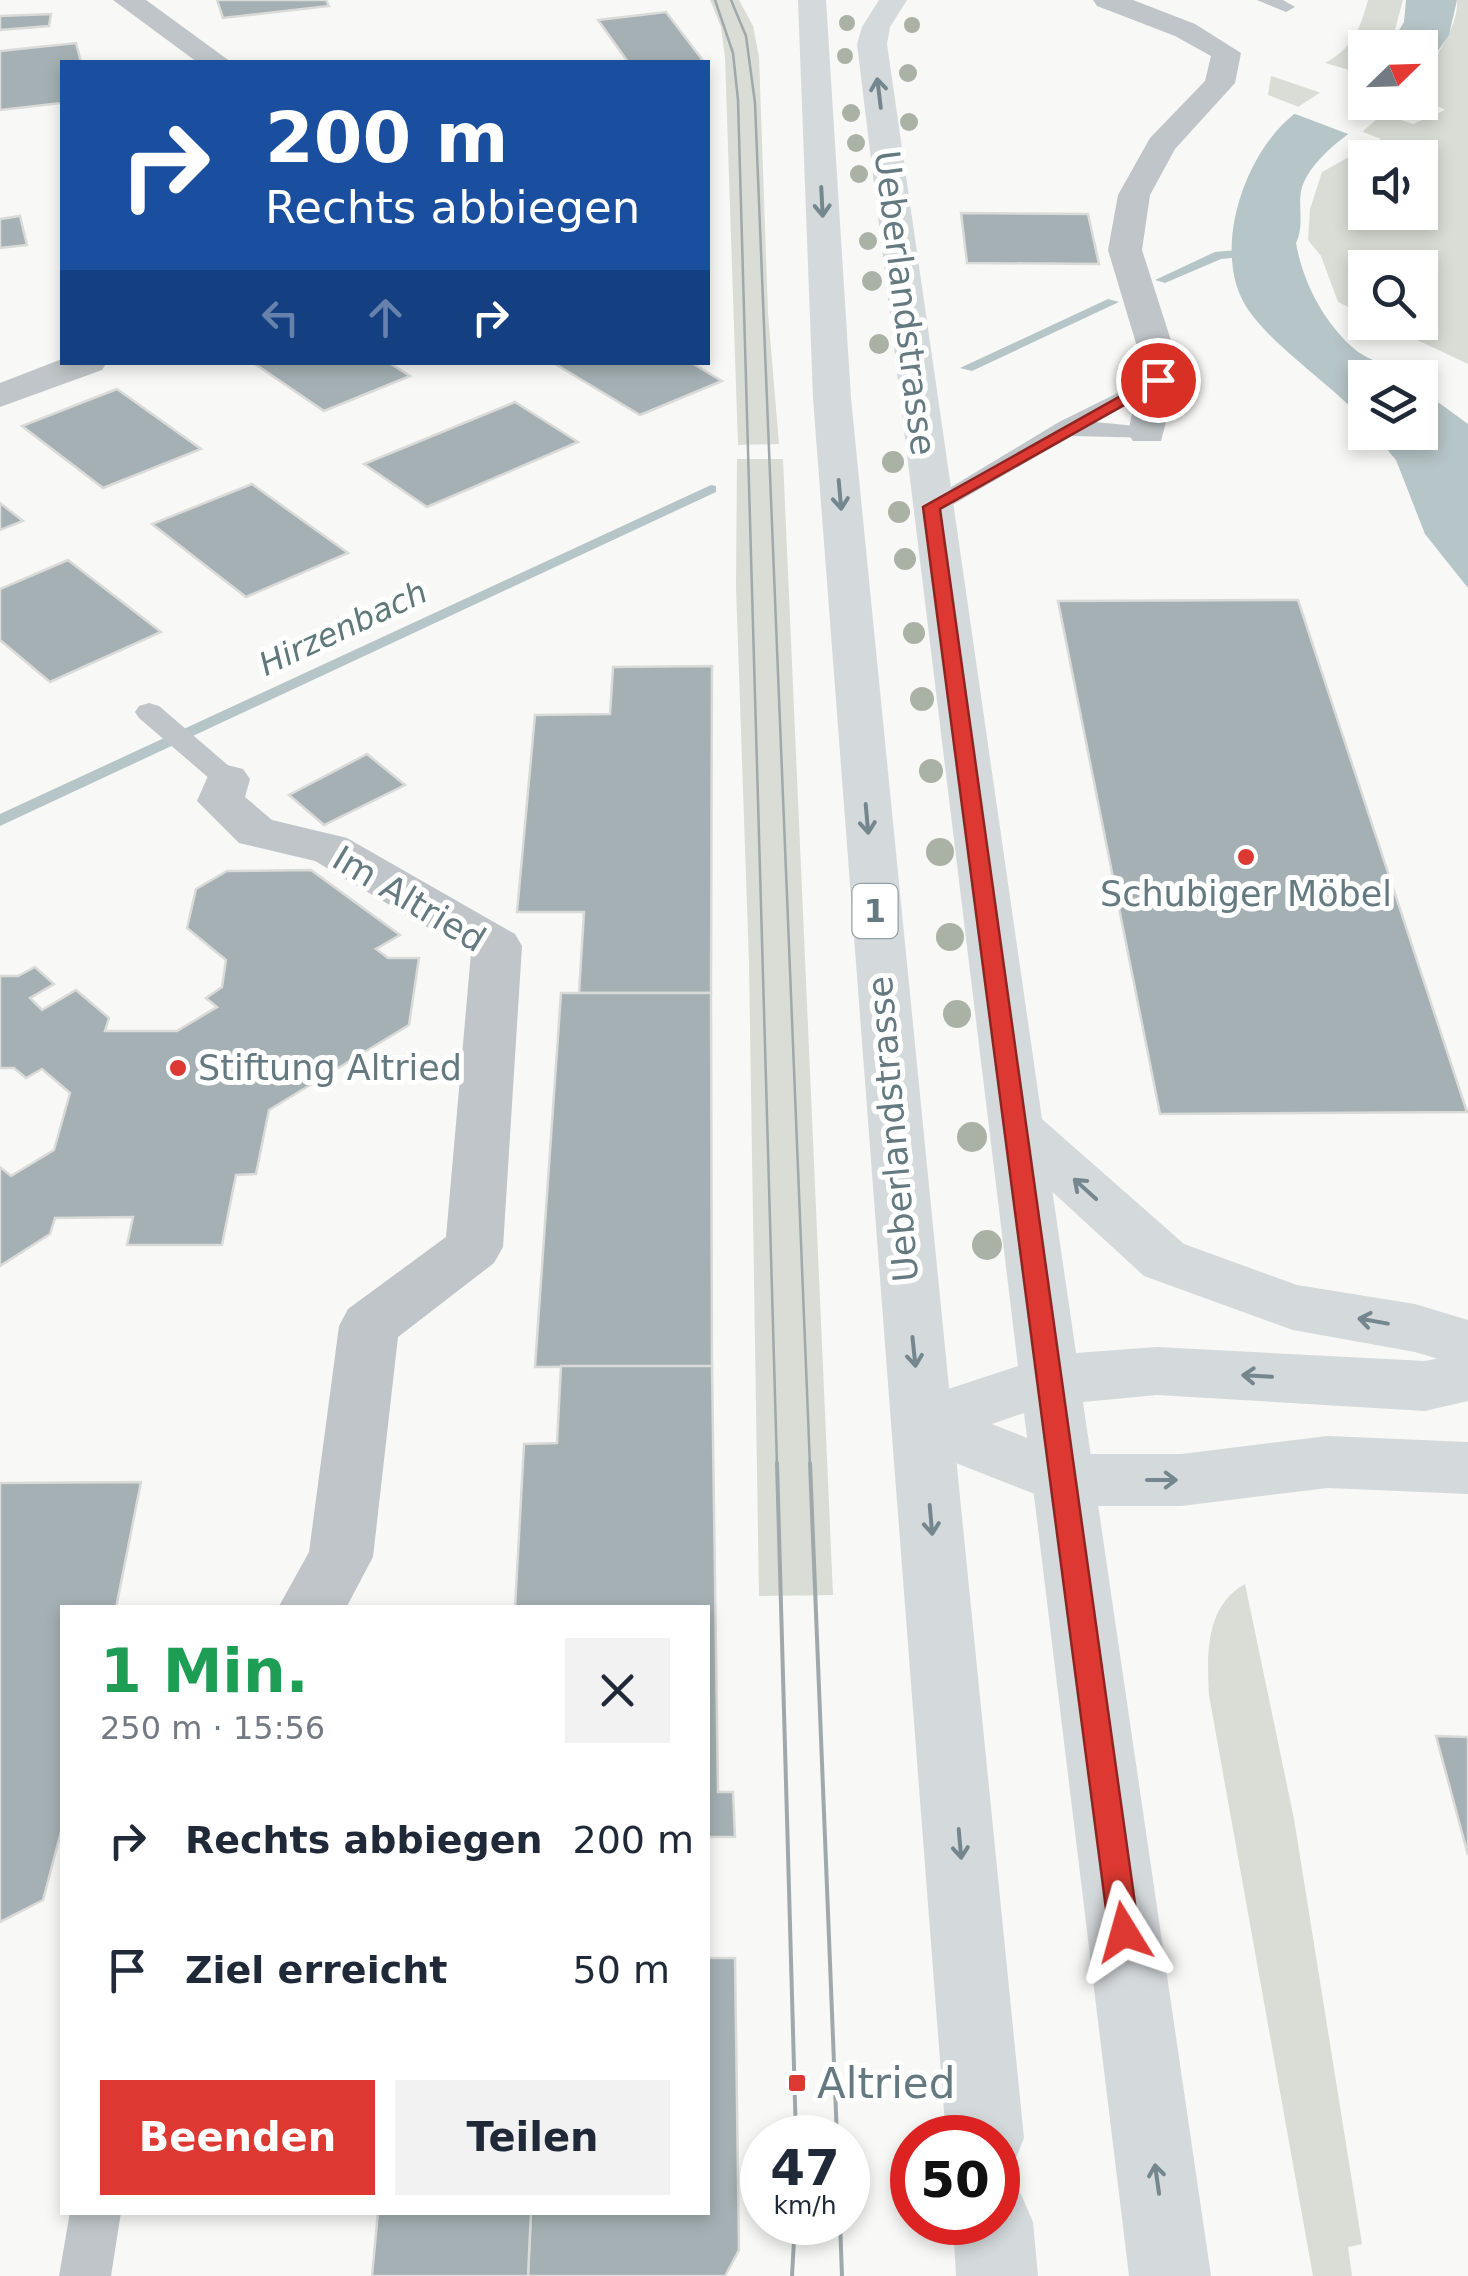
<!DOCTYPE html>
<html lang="de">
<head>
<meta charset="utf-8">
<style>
	body { margin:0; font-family:"DejaVu Sans",sans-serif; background:#f2f2f3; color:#1f2937; height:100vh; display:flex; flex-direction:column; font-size:38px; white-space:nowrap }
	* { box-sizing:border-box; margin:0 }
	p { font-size:32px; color:#747a83 }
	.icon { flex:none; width:55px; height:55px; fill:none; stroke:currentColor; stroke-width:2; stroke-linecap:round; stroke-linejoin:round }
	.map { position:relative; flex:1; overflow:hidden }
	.side { position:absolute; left:60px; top:1605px; width:650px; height:610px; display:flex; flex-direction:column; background:#fff; border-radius:0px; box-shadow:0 5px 15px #0003 }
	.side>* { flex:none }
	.hud { position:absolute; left:60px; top:60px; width:650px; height:305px; border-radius:0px; box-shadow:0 5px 15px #0003; background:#1a4fa0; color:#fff; overflow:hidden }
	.needle { width:65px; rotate:67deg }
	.fabs { position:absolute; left:1348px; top:30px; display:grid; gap:20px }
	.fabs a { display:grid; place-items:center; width:90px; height:90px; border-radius:0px; background:#fff; box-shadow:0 5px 15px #0003; font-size:50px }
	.speed { position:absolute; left:740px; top:2115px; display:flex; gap:20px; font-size:50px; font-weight:700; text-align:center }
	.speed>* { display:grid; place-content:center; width:130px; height:130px; border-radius:50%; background:#fff; box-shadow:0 5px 15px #0003; line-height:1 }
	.speed small { font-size:25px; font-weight:400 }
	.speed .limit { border:15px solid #d22; background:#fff; color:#111 }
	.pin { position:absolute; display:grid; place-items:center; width:85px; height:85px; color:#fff; margin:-42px; border:5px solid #fff; border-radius:50%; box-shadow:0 2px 10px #0007 }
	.me { position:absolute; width:110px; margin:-55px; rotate:352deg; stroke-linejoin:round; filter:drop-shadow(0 0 8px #0008) }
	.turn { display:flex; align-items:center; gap:35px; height:210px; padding:0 40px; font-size:45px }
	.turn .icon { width:130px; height:130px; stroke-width:2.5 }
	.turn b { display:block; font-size:70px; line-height:85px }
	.lanes { display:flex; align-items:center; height:95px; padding:0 40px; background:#0003; justify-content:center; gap:50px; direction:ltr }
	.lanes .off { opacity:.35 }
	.round { display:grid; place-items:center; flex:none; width:105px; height:105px; border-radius:0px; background:#f2f2f3 }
	.headline { display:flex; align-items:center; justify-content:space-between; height:170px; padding:0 40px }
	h1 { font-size:60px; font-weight:700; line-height:75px; color:#1e9e55 }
	.primary-button { display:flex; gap:20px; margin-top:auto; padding:20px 40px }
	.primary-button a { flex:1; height:115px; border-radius:0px; background:#dd3831; color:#fff; font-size:40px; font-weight:700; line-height:115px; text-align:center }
	.primary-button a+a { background:#f2f2f3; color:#1f2937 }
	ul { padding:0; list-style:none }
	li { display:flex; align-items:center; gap:30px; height:130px; padding:0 40px }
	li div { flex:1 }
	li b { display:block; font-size:38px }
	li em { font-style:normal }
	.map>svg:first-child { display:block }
	.green { fill:#d9ddd5; fill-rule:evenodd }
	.water { fill:#b6c5c7 }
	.pier { fill:#f8f8f6 }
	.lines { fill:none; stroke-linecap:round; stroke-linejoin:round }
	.stream { fill:#b6c5c7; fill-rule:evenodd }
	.building { fill:#a4b0b3; stroke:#dadad8; stroke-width:2.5 }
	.service { fill:#bfc5c8; fill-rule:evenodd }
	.minor { fill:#bfc5c8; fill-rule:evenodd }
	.secondary { fill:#d4d9dc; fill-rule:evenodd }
	.primary { fill:#d4d9dc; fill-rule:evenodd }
	.tram-far1 { stroke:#9fa9ac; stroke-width:2.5 }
	.tram { stroke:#9fa9ac; stroke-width:4 }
	.tree { fill:#aab2a5 }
	.oneway { stroke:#75878e }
	.route { fill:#dd3831; stroke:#902420; stroke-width:2.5 }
	.poi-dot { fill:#dd3831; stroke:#fff; stroke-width:4 }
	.labels { text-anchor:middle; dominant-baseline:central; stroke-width:10; stroke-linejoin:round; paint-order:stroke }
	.far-water-label { font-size:32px; font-style:italic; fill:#5f787a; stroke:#fff }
	.shield { fill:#fff; stroke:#92a1a6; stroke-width:2.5 }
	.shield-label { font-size:32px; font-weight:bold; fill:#647980 }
	.street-label { font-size:35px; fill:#647980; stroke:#fff }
	.poi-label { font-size:35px; fill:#647980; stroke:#fff }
	.near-poi-label { font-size:42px; fill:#647980; stroke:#fff; text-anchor:start }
</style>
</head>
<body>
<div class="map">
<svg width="1468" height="2276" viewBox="0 0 1468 2276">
	<rect width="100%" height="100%" fill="#f8f8f6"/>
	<g class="green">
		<polygon points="710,0 739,0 753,26 759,57 768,313 779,444 738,445 725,58 721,27"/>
		<path d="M1368 0H1403L1394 33 1381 47 1365 48V64L1357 72 1325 63C1353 48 1360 29 1368 0Z"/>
		<path d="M1457 0H1468V364L1381 323 1420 322V268H1365V315L1338 302 1321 256 1308 240 1310 209 1322 172 1381 139 1268 95 1271 76 1413 124 1445 110 1420 97V77C1436 59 1459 25 1457 0ZM1365 158H1420V212H1365Z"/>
		<polygon points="737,459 783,459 833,1595 759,1596 749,963 736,587"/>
		<path d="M1245 1584 1294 1819 1362 2244 1348 2247 1352 2276H1313L1209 1695C1207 1655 1205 1606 1245 1584Z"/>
	</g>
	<g class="water">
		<polygon points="1406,0 1457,0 1449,35 1420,77 1420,48 1389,47 1404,22"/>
		<path d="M1365 70V102L1392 103C1363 125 1320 148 1304 182 1295 200 1306 223 1296 243 1303 282 1322 319 1352 347 1366 360 1385 362 1398 377L1365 378V422C1333 384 1260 339 1241 297 1215 240 1247 152 1293 115 1315 98 1342 85 1365 70Z"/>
		<polygon points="1420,389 1468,424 1468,588 1425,534 1396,460 1373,433 1420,432"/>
	</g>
	<polygon class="pier" points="1349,74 1365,80 1365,102 1397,102 1356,137 1290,112"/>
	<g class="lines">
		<g class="stream">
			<polygon points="1259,248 1263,249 1263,255 1221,259 1165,283 1155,280 1215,252"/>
			<polygon points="1108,299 1119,302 972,371 960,368"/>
			<polygon points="711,485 716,486 716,492 0,826 0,814"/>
		</g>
	</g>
	<g class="building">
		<polygon points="217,0 326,0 329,6 223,18"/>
		<polygon points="666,12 704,62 628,62 598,20"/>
		<polygon points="51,14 49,26 0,30 0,16"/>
		<polygon points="76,43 81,62 62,62 62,103 0,110 0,51"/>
		<polygon points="961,213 1088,214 1099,264 967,263"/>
		<polygon points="20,216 27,245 0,248 0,219"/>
		<polygon points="252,362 388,362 410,376 324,411"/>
		<polygon points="552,362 690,362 722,381 640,415"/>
		<polygon points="117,389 201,449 103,488 22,426"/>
		<polygon points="515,402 578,442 427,507 364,464"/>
		<polygon points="252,484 348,553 246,597 152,524"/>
		<polygon points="0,503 23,521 0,530"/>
		<polygon points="68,560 161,632 50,682 0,640 0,589"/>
		<polygon points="1298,600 1467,1112 1160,1114 1058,601"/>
		<polygon points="712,666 711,993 579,993 584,912 517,912 535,715 610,714 613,667"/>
		<polygon points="367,754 405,785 324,825 289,795"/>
		<polygon points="311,870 400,935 376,949 388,958 419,958 409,1025 269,1110 256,1174 236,1175 222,1245 127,1245 133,1217 55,1218 50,1234 0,1266 0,1167 11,1176 54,1150 70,1093 42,1069 26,1078 14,1068 0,1068 0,976 18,976 35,967 54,984 30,998 42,1010 76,990 109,1018 105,1031 177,1031 217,1007 206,998 222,987 226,960 187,928 196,889 227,871"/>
		<polygon points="561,993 711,993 712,1366 535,1367"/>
		<polygon points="561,1366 712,1366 718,1792 733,1792 735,1837 708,1837 708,1608 515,1608 524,1444 557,1443"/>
		<polygon points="141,1482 116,1608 62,1608 62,1828 43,1900 0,1922 0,1483"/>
		<polygon points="1436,1736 1468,1737 1468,1855"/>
		<polygon points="708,1958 735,1958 739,2250 725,2276 528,2276 531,2212 708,2212"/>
		<polygon points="378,2212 531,2212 528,2276 372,2276"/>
	</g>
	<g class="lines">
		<g class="service">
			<polygon points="1257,0 1283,0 1295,7 1286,12"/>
			<polygon points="1158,373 1170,380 1166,385 1095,422 1156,428 1159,433 1156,438 1072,436 940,512 922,512 918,507 1059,422"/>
			<polygon points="149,703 159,706 237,773 242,779 237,785 217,785 139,718 135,712 139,706"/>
			<polygon points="70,2212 121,2212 111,2276 59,2276"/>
		</g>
		<g class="minor">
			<polygon points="113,0 146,0 231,62 197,62"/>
			<polygon points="1093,0 1133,0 1195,24 1241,53 1235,83 1175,149 1150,195 1142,250 1174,350 1177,380 1161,441 1133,441 1128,433 1139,380 1138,350 1108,250 1118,195 1150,138 1205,81 1211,56 1175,36 1097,6"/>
			<polygon points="62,359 107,362 102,370 0,407 0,383"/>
			<polygon points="227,765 243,769 250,779 245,797 272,820 347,838 515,934 522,946 503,1247 494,1263 398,1337 373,1557 346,1608 278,1608 309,1552 339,1326 348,1309 446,1237 471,953 315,861 239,843 197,801 211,769"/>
		</g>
		<g class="secondary">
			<polygon points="1016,1107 1035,1113 1043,1127 1076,1353 1157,1347 1425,1361 1468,1353 1468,1401 1425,1411 1157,1395 1083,1402 1211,2276 1129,2276 1024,1413 954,1437 1024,2138 1013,2166 998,2172 998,2138 946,2138 891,1423 900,1405 1018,1366 989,1127 997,1113"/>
			<polygon points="998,2184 1021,2194 1033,2222 1038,2276 956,2276 953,2222 998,2222"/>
		</g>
		<g class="primary">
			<polygon points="798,0 826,0 851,398 951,1408 1068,1454 1181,1454 1328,1436 1468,1442 1468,1494 1328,1488 1181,1506 1065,1506 900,1441 891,1423 813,398"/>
			<polygon points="879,0 907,0 890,27 887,44 1042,1119 1184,1244 1297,1285 1415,1304 1468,1320 1468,1368 1415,1352 1293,1330 1144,1276 997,1141 989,1127 857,44 862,27"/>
		</g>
		<g class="tram-far1">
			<polyline points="715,0 733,53 738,100 777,1466"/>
			<polyline points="731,0 746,36 755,103 810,1466"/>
		</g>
		<g class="tram">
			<polyline points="777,1463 796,2138"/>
			<polyline points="810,1463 837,2138"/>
			<polyline points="840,2222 842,2276"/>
			<polyline points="792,2276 795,2222"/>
		</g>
	</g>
	<g class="tree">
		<circle cx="847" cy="23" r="8"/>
		<circle cx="912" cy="25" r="8"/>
		<circle cx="845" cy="56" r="8"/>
		<circle cx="908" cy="73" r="9"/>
		<circle cx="851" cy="113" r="9"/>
		<circle cx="909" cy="122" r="9"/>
		<circle cx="856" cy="143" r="9"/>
		<circle cx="859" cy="174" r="9"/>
		<circle cx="868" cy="241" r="9"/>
		<circle cx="872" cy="281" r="10"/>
		<circle cx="879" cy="344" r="10"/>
		<circle cx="893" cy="462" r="11"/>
		<circle cx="899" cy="512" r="11"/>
		<circle cx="905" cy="559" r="11"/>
		<circle cx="914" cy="633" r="11"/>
		<circle cx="922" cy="699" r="12"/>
		<circle cx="931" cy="771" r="12"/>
		<circle cx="940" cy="852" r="14"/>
		<circle cx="950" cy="937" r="14"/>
		<circle cx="957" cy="1014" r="14"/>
		<circle cx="972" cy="1137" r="15"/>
		<circle cx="987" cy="1245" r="15"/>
	</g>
	<defs><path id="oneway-shaft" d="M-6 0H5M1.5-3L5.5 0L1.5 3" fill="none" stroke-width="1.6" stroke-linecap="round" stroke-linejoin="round" transform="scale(2.5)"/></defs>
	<g class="oneway">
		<use href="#oneway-shaft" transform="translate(879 93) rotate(-97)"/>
		<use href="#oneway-shaft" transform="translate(822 202) rotate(87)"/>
		<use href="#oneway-shaft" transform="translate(840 495) rotate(85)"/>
		<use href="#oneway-shaft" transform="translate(867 819) rotate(85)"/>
		<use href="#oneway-shaft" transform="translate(1085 1189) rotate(-138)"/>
		<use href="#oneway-shaft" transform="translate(1373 1321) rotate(-170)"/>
		<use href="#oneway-shaft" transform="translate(914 1352) rotate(84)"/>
		<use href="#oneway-shaft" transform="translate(1257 1376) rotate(-177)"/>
		<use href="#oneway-shaft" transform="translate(1162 1480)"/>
		<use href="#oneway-shaft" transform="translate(931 1520) rotate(85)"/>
		<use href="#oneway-shaft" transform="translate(960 1844) rotate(85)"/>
		<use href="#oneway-shaft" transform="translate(1157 2179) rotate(-98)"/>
	</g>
	<polygon class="route" points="1158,375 1165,380 1163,383 940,509 1139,1932 1135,1943 1124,1947 1113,1943 1109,1932 923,507"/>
	<g class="poi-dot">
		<circle cx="1246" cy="857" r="10"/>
		<circle cx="178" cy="1068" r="10"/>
		<rect x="787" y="2073" width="20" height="20" rx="5"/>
	</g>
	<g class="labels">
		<g class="far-water-label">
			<text transform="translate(343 628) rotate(-25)">Hirzenbach</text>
		</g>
		<rect class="shield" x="852.5" y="884" width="45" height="54" rx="8"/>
		<g class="shield-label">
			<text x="875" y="911">1</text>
		</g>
		<g class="street-label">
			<text transform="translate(905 303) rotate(83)">Ueberlandstrasse</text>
			<text transform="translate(409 899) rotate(31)">Im Altried</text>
			<text transform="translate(893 1129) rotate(-95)">Ueberlandstrasse</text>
		</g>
		<g class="poi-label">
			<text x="1246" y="894">Schubiger Möbel</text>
			<text x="198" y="1068" text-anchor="start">Stiftung Altried</text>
		</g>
		<g class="near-poi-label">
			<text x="817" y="2083">Altried</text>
		</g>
	</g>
</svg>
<div class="fabs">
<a><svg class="needle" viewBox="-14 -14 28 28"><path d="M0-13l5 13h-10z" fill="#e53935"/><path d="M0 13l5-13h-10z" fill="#747a83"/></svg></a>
<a><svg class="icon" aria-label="sound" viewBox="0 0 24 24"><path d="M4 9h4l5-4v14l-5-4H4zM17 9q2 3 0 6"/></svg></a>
<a><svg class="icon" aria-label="search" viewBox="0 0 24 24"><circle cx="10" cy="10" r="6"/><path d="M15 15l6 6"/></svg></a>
<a><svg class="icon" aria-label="layers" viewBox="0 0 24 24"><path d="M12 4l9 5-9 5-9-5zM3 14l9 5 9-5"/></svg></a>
</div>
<div class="speed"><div>47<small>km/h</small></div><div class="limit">50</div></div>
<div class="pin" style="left:1158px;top:380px;background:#d93025"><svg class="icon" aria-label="arrive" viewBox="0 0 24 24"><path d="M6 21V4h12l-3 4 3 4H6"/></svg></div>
<svg class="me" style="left:1124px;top:1932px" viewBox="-20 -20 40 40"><path d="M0-17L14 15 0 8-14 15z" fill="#dd3831" stroke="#fff" stroke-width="4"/></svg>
<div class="hud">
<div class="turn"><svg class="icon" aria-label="right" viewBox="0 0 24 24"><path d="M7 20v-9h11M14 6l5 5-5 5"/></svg><div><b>200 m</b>Rechts abbiegen</div></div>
<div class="lanes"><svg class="icon off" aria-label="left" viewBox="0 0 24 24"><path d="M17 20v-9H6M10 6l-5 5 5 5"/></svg><svg class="icon off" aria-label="ahead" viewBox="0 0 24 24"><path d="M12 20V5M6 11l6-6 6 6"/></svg><svg class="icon" aria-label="right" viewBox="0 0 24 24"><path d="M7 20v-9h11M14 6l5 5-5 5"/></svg></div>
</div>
<section class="side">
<div class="headline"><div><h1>1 Min.</h1><p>250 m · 15:56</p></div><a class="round"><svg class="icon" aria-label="close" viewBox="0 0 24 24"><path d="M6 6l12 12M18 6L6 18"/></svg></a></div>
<ul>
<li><svg class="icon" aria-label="right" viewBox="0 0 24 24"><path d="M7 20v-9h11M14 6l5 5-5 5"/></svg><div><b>Rechts abbiegen</b></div><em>200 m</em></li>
<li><svg class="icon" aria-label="arrive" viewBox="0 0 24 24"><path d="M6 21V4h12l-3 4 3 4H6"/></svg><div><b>Ziel erreicht</b></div><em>50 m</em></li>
</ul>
<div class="primary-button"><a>Beenden</a><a>Teilen</a></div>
</section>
</div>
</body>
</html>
